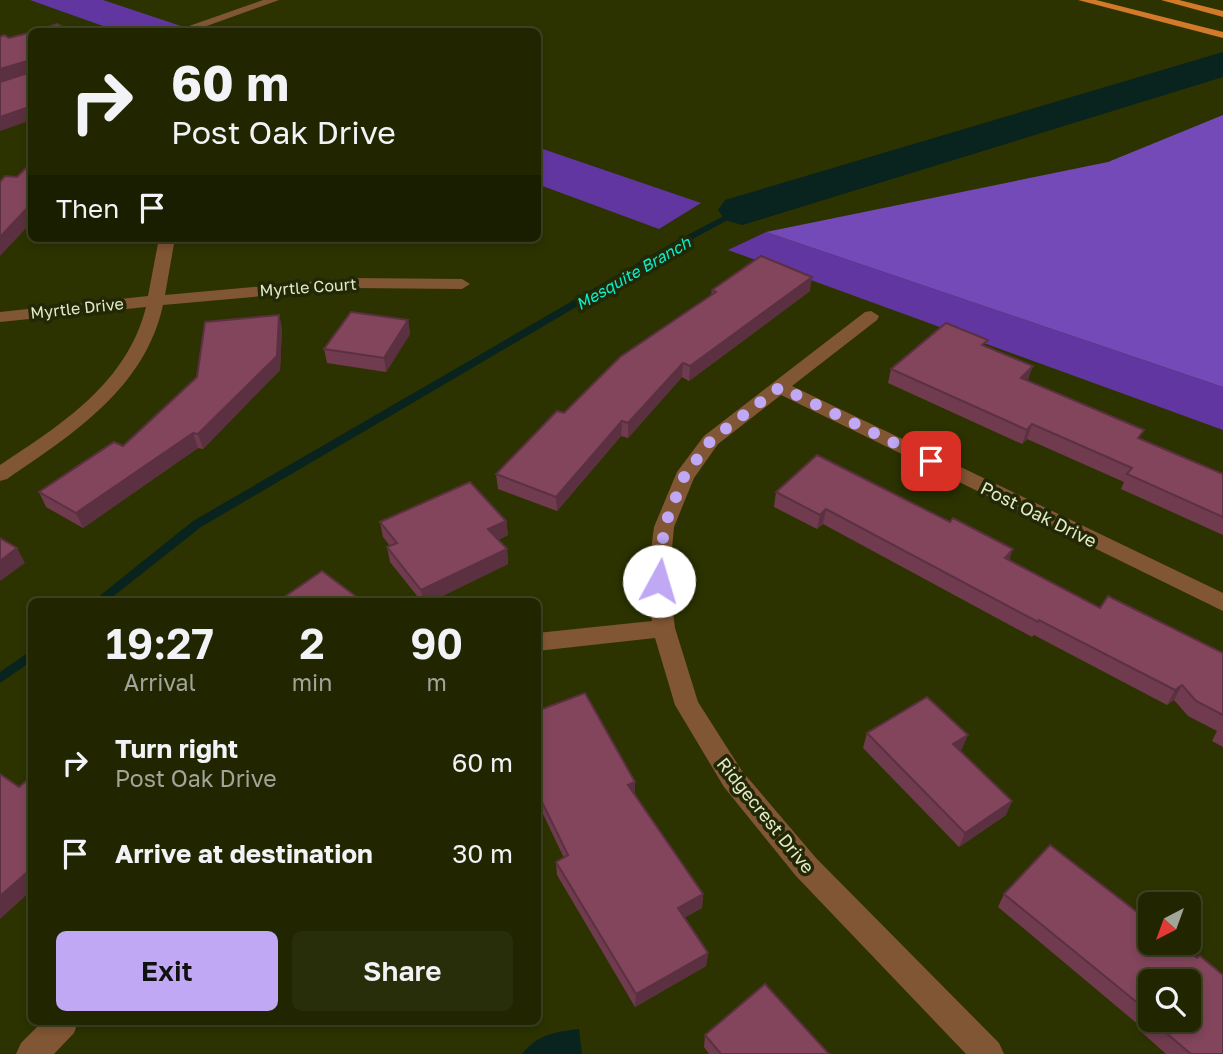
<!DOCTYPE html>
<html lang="en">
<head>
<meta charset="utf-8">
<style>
	body { margin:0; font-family:"Golos Text",sans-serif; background:#292e0a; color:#f1f3f6; height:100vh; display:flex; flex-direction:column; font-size:26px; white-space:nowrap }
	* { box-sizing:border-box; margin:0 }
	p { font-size:23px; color:#a2a599 }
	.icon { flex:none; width:38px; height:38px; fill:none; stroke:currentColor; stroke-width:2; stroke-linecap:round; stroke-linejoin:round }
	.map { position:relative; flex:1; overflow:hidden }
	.panel { position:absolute; left:28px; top:598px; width:513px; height:427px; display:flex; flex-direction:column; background:#212600; border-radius:10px; box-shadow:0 4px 10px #0003,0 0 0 2px #3e4322 }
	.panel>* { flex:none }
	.guide { position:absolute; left:28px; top:28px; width:513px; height:214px; border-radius:10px; box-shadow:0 4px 10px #0003,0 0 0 2px #3e4322; background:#212600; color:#f1f3f6; overflow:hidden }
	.needle { width:46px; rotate:221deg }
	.buttons { position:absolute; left:1138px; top:892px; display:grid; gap:14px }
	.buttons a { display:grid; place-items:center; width:63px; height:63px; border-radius:10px; background:#212600; box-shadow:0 4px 10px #0003,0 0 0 2px #3e4322; font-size:35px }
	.pin { position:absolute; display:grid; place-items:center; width:60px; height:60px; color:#fff; margin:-30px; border-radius:14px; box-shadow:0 4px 10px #0006 }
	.me { position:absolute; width:77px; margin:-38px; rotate:6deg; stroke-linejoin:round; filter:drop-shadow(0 0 5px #0008) }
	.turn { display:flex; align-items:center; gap:24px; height:147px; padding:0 28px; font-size:32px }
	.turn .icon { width:91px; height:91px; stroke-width:2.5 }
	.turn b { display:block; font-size:49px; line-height:60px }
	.then { display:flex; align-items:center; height:66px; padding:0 28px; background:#0003; gap:14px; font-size:26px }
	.eta { display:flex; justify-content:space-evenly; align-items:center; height:119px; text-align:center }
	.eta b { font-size:42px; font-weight:600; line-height:49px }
	.button { display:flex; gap:14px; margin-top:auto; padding:14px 28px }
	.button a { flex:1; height:80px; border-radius:10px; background:#c0a8f4; color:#111; font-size:28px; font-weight:600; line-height:80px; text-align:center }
	.button a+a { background:#292e0a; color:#f1f3f6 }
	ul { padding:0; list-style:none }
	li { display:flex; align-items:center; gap:21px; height:91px; padding:0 28px }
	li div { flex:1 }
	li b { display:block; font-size:26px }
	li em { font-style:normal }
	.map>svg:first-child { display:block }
	.green { fill:#6136a0 }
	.forest { fill:#744ab8 }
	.water { fill:#09231e }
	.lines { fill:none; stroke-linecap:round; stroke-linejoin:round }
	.stream { fill:#09231e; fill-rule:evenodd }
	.river { fill:#09231e; fill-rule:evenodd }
	.street { fill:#815634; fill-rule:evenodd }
	.primary { fill:#d27a29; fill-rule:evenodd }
	.wall { fill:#703b4e; fill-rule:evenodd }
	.shaded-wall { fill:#5b3040 }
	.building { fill:#82455b; stroke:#5b3040; stroke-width:2 }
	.route { stroke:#c0a8f4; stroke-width:12; stroke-dasharray:0 21.6 }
	.labels { text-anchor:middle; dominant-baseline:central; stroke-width:7; stroke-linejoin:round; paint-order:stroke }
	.far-water-label { font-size:16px; font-style:italic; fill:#07f1d0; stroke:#222806 }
	.far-street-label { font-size:16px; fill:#e2eac9; stroke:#222806 }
	.street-label { font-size:18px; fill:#e2eac9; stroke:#222806 }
</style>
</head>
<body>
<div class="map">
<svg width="1223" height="1054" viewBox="0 0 1223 1054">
	<rect width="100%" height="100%" fill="#2c3300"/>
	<g class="green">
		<polygon points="30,0 103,0 196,31 117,31"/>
		<polygon points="537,147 701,203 659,229 537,184"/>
		<polygon points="766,232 1223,387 1223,430 728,250"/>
	</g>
	<polygon class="forest" points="1223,115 1223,387 766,232 1108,162"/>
	<path class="water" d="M579 1029 582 1054H522C538 1034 555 1032 579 1029Z"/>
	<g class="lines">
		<g class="stream">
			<polygon points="739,208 746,210 680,246 201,527 106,602 92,602 193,521 674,242"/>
			<polygon points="32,650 32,661 0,683 0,672"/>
		</g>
		<polygon class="river" points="1223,52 1223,77 759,220 742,225 725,220 718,210 725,200"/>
		<g class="street">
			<polygon points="263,0 279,0 190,32 172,32"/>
			<path d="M159 238H175L165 295 353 278 462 279 470 284 462 289 353 288 163 305C145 388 73 434 7 479L0 481V465C62 424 127 383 146 307L0 322V312L148 296Z"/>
			<polygon points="871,311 879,316 877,320 792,386 1223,593 1223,611 781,395 718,444 694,478 674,527 669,581 675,628 698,702 742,771 816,858 999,1043 1004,1054 966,1054 796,876 724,787 675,705 655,638 537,651 537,633 652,621 647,581 654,527 677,472 704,436 865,312"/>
			<polygon points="42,1022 78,1022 74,1033 54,1054 16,1054 21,1043"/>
		</g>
		<g class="primary">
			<polygon points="1078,0 1096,0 1223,32 1223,38"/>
			<polygon points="1161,0 1179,0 1223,11 1223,17"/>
		</g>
	</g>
	<g class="wall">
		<polygon points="293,238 332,238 294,241"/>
		<polygon points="712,290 810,291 689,381 682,377 628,438 621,436 557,511 498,489 496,474 564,413 711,295"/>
		<polygon points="279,315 282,329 280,370 203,449 198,448 83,528 46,507 39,492 123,446"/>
		<polygon points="408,320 410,334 386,372 327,363 324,349"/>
		<polygon points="986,346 1028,381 1140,440 1223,474 1223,535 1121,489 1124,482 1027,439 1022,444 888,383 891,369"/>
		<polygon points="776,492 1009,561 1100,608 1223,653 1223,747 1212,741 1217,731 1188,716 1174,700 1167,705 1034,635 1032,637 823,524 817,529 774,507"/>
		<polygon points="506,521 508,535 498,540 507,549 508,564 430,602 422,602 390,562 387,547 390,546 383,537 380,522"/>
		<polygon points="537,711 635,782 635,794 703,894 702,908 685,917 708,953 706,966 635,1007 557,875 556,862 564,858 543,814 537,816"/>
		<polygon points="867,733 962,749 960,750 1006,815 959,847 863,748"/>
		<path d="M1050 845 1150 922V943H1178L1197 958 1200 956 1223 975V1054H1166L1138 1029 1140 1026 998 907 1004 894ZM1150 982H1188V1020H1150Z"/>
		<polygon points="705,1035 829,1054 709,1054 704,1047"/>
	</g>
	<g class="shaded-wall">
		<polygon points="27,61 31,73 0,83 0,69"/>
		<polygon points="32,106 32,120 0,131 0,117"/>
		<polygon points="32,203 32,222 0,256 0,237"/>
		<polygon points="812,277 810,291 689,381 690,366"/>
		<polygon points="279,315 282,329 280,370 203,449 198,434"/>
		<polygon points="408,320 410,334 386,372 384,358"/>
		<polygon points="683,363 682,377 628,438 628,423"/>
		<polygon points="1033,366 1028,380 1016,392 1021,378"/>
		<polygon points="622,421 621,436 557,511 556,497"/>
		<polygon points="1032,424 1027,439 1022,444 1027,430"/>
		<polygon points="193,433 198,448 83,528 76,513"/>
		<polygon points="826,509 823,524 817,529 820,515"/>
		<polygon points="506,521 508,535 490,544 488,529"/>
		<polygon points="17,548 25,563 0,581 0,561"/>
		<polygon points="507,549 508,564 430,602 423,602 421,590"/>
		<polygon points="1013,549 1008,564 1005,558"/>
		<polygon points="1182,685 1174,700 1167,705 1175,690"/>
		<polygon points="968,735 962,749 948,758 953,744"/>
		<polygon points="635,782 635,796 628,785"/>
		<polygon points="541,800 543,814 537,816 537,801"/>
		<polygon points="1012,801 1006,815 959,847 965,833"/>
		<polygon points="32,868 32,890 0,919 0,896"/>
		<polygon points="703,894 702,908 677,922 678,908"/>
		<polygon points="708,953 706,966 635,1007 636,994"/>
	</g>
	<g class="building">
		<polygon points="57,24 73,32 32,32"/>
		<polygon points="32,32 32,106 0,117 0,82 28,73 30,63 27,61 0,69 0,37 4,35 9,38"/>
		<polygon points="30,164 32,164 32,203 0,237 0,182 5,176 17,177"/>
		<polygon points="761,256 812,277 690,366 683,363 628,423 622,421 556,497 496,474 557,411 564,413 620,357 716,292 712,290"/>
		<polygon points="351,312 408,320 384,358 324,349"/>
		<polygon points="279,315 277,356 198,434 193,433 76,513 39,492 114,442 123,446 197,377 205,322"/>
		<polygon points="946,323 988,340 982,345 1033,366 1021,378 1144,430 1138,438 1223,474 1223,517 1127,474 1132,468 1032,424 1027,430 891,369"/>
		<polygon points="817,455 950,522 953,518 1013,549 1005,558 1100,608 1108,596 1223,653 1223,715 1196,701 1182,685 1175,690 1039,620 1038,622 826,509 820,515 776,492"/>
		<polygon points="470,482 506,521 488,529 507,549 421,590 387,547 397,543 380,522"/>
		<polygon points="0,538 17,548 0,561"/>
		<polygon points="322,571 362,601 277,602"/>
		<polygon points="585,693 635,782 628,785 703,894 678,908 708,953 636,994 556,862 568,855 541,800 537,801 537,711"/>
		<polygon points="927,697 968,735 953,744 1012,801 965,833 867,733"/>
		<polygon points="0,774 19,787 32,776 32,868 0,896"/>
		<polygon points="1050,845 1150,922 1150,943 1178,943 1197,958 1200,956 1223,975 1223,1054 1191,1054 1151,1020 1188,1020 1188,982 1150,982 1150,1013 1004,894"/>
		<polygon points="765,984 829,1054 721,1054 705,1035"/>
	</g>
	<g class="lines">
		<polyline class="route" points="659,581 664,527 684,477 711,440 780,387 931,461"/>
	</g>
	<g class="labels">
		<g class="far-water-label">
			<text transform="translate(633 273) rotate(-30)">Mesquite Branch</text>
		</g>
		<g class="far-street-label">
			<text transform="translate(308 287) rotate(-4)">Myrtle Court</text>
			<text transform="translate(77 308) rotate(-6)">Myrtle Drive</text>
		</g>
		<g class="street-label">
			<text transform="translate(1039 514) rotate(26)">Post Oak Drive</text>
			<text transform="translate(766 815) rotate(51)">Ridgecrest Drive</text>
		</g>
	</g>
</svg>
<div class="buttons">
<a><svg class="needle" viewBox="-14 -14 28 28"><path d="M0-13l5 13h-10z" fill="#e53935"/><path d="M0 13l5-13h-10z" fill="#a2a599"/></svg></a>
<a><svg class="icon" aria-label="search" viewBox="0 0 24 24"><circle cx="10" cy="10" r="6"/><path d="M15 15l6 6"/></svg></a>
</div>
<div class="pin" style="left:931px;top:461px;background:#d93025"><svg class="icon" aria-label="arrive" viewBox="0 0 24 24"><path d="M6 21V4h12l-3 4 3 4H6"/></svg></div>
<svg class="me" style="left:659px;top:581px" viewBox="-20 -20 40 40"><circle r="19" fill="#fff"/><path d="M0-13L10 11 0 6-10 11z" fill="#c0a8f4"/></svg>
<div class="guide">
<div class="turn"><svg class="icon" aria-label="right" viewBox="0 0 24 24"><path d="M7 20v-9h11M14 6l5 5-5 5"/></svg><div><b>60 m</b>Post Oak Drive</div></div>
<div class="then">Then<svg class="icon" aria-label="arrive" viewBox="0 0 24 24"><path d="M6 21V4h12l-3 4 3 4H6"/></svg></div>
</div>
<section class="panel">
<div class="eta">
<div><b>19:27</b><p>Arrival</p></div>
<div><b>2</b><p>min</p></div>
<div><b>90</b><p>m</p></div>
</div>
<ul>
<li><svg class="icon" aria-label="right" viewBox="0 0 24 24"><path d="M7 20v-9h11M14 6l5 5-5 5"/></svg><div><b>Turn right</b><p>Post Oak Drive</p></div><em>60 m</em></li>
<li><svg class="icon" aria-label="arrive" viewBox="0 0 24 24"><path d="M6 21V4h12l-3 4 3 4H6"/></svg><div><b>Arrive at destination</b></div><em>30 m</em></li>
</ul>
<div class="button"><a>Exit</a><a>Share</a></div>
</section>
</div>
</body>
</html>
